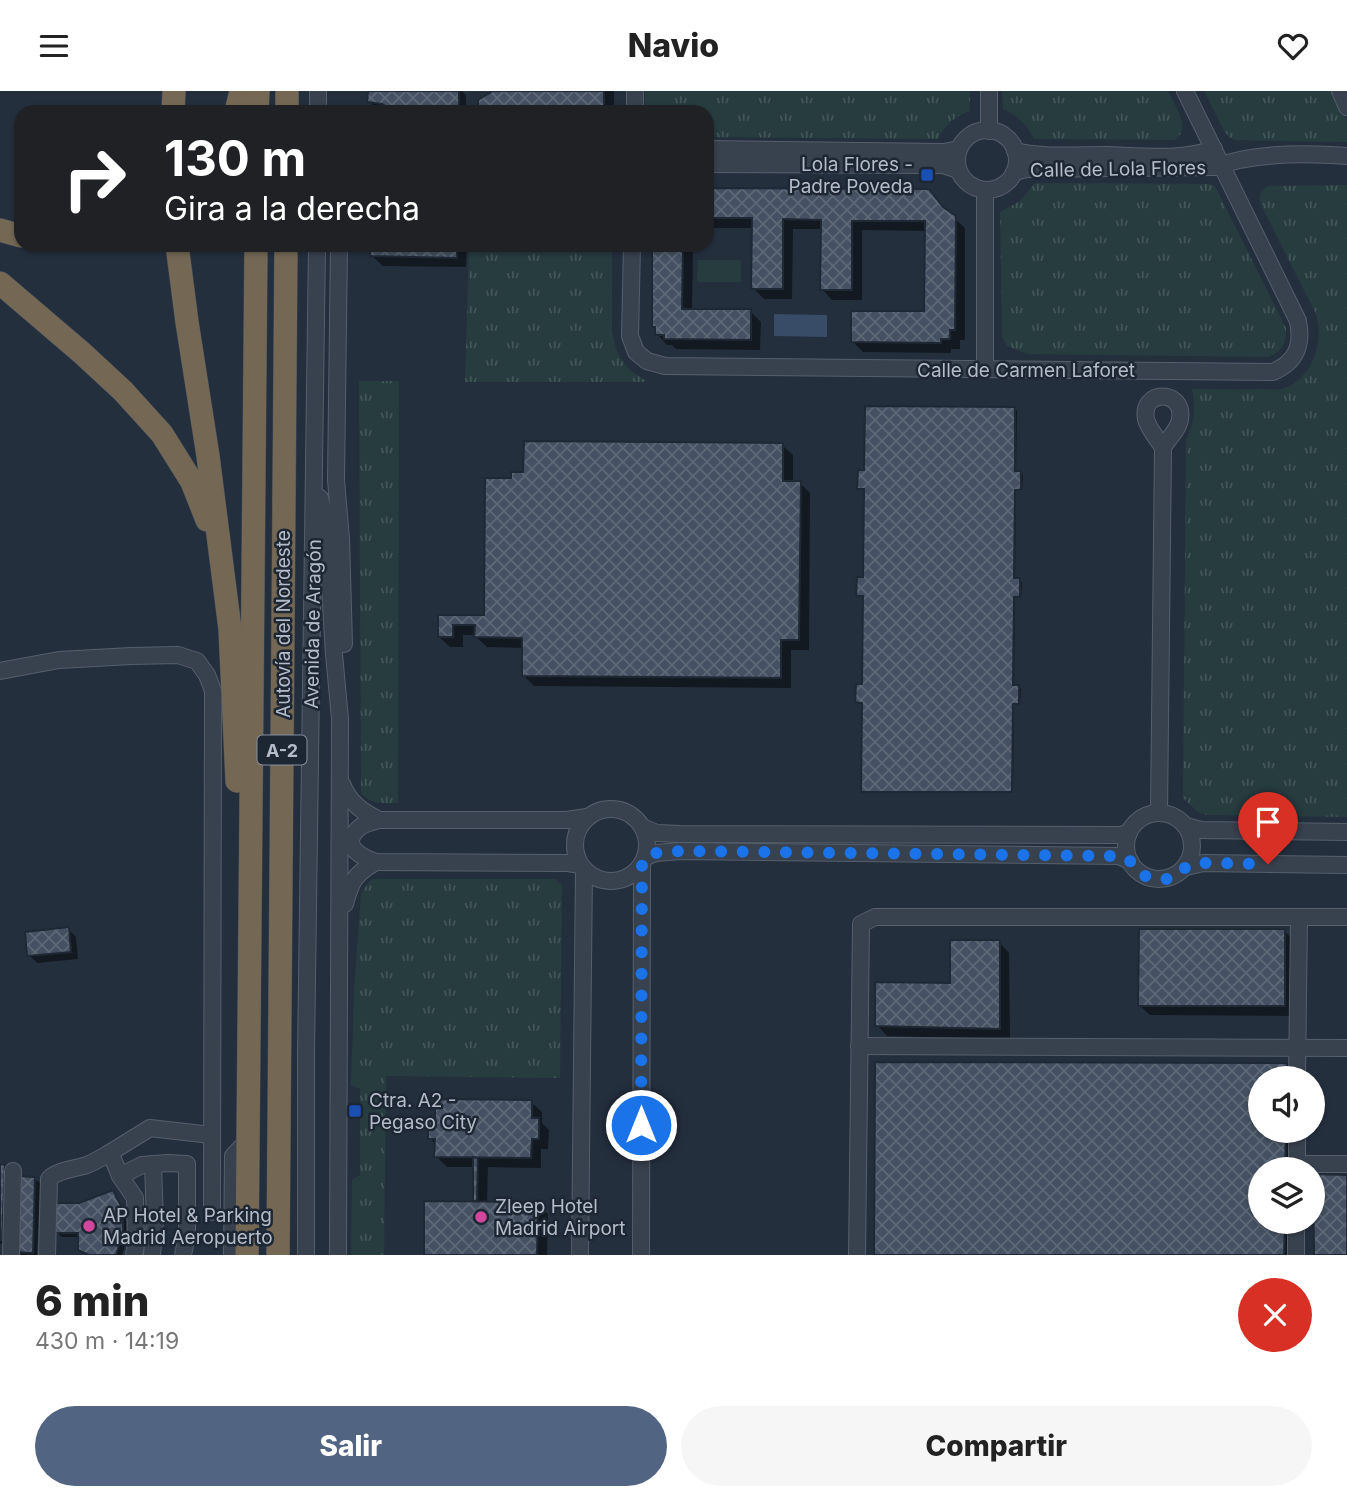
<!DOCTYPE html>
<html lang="es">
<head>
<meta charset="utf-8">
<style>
	body { margin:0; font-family:Inter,sans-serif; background:#f6f6f6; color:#222; height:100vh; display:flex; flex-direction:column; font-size:26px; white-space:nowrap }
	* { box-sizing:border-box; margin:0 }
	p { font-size:23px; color:#767676 }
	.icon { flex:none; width:38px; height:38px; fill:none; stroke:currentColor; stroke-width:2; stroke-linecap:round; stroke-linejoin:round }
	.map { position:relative; height:1164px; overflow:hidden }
	.panel { display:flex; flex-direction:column; background:#fff; flex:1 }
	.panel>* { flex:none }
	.hud { position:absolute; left:14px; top:14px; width:700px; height:147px; border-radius:21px; box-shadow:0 2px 5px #0004; background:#202124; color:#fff; overflow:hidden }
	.controls { position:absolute; left:1248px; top:975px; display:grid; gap:14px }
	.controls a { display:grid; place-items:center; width:77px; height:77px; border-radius:50%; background:#fff; box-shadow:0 2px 5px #0004; font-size:35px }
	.pin { position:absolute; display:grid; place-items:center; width:60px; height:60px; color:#fff; margin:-72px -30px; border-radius:50% 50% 50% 0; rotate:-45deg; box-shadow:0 0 7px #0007 }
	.pin .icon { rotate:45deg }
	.me { position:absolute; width:77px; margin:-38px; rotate:0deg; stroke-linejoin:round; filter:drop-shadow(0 0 5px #0008) }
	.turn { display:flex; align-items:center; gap:24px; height:147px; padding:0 35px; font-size:32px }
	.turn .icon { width:91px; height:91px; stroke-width:2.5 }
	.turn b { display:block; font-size:49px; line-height:60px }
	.round { display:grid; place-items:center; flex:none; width:74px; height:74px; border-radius:37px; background:#f6f6f6 }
	.summary { display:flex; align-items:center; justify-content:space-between; height:119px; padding:0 35px }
	h1 { font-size:42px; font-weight:800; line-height:52px }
	.primary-button { display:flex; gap:14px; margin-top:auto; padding:14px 35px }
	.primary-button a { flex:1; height:80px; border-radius:42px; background:#516482; color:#fff; font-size:28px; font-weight:800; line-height:80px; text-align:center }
	.primary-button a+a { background:#f6f6f6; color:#222 }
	header { display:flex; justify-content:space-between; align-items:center; height:91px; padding:0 35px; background:#fff; font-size:32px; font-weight:800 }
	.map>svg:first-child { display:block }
	.grass { fill:url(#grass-tufts) }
	.pitch { fill:#263c3f }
	.water { fill:#394c67 }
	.shadow { fill:#0007 }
	.building { fill:url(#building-cross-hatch); stroke:#1f2835; stroke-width:2 }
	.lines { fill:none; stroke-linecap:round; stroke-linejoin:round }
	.minor-casing { stroke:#565f6c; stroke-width:18 }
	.highway-casing { stroke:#434c59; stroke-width:24 }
	.minor { stroke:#38414e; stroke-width:16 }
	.highway { stroke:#746855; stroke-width:23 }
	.route { stroke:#1a73e8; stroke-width:12; stroke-dasharray:0 21.6 }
	.transit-dot { fill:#1a4fb4; stroke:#1d2633; stroke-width:2.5 }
	.hotel-dot { fill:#d1479c; stroke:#1d2633; stroke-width:2.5 }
	.labels { text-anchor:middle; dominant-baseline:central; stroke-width:5; stroke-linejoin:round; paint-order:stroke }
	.shield { fill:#1d2633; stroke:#878f9c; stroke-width:2 }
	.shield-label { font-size:18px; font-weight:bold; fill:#b4bcc9 }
	.poi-label { font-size:19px; fill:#b4bcc9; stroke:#1d2633; text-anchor:start }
	.street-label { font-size:19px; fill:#b4bcc9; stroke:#1d2633 }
</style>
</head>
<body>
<header><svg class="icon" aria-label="menu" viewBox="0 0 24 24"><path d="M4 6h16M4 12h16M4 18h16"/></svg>Navio<svg class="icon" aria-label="heart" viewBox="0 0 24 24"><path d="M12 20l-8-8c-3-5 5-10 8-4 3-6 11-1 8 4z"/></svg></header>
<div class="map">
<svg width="1347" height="1164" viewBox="0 0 1347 1164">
	<defs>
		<pattern id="grass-tufts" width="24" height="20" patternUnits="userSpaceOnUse" patternTransform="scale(1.75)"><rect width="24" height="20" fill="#263c3f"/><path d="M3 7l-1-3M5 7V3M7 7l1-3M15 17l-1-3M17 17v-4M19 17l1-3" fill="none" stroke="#435659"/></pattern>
		<pattern id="building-cross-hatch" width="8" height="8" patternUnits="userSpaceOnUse" patternTransform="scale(1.75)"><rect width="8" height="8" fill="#455162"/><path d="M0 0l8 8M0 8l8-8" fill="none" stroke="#5d6877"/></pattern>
	</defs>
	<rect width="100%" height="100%" fill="#242f3e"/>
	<g class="grass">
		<path d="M645 0H970V20C955 25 945 34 938 48L707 46V21H645Z"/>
		<path d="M1002 0H1168C1175 16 1192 36 1175 49L1034 48C1028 34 1016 24 1003 18Z"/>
		<polygon points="1204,0 1332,0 1347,29 1347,51 1235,49 1229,46 1224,40"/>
		<path d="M1035 92 1210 93 1215 95 1286 237C1287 251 1282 261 1268 266L1027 263 1007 255 1002 246 1000 121 1020 110Z"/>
		<path d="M1347 94V726L1207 724 1198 721 1183 707 1186 349C1194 331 1196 317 1192 298 1215 298 1239 299 1263 298 1270 298 1279 300 1285 297 1314 285 1324 250 1316 223L1261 114C1258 104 1260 100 1268 95Z"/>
		<path d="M469 154H612V240C616 265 623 276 645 289L646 291H465Z"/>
		<path d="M359 290H399L398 712C383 712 371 714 361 702Z"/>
		<polygon points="374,788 555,788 562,794 560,987 386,985 384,1164 351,1164 352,1089 360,1084 360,998 351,994 354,901 361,802 369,791"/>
	</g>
	<polygon class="pitch" points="698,169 741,169 741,191 697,191"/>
	<polygon class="water" points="774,223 827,224 827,246 774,245"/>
	<g class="shadow">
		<polygon points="369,0 462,0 466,4 466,21 392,21 377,18 369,10"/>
		<polygon points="495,0 614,0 614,21 480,21"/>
		<polygon points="707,99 933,108 965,137 965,249 960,249 960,258 951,258 951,262 863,261 853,251 926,222 927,140 862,139 862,209 832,209 822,198 822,138 793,138 792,208 764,208 753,197 753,137 707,137"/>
		<polygon points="372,154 467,154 466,176 383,175 372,165"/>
		<polygon points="654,154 693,154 692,220 750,220 761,231 760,259 676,258 672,254 667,254 657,243 657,239 654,235"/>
		<polygon points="1015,318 1017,320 1016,382 1021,382 1023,384 1022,400 1016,400 1015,489 1020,489 1022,491 1021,507 1015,507 1014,596 1019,596 1021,598 1020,614 1014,614 1013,702 865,702 863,700 864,613 859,613 857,611 864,595 865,506 860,506 858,504 865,488 866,399 861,399 859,397 866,381"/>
		<polygon points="782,354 793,364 793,392 800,392 810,402 809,559 791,559 791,597 534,595 523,584 524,557 487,556 476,546 476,544 463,544 463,556 450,556 439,546 440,526 486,526 513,389"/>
		<polygon points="68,838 76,846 78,868 37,872 29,864"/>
		<polygon points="1284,840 1295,850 1295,925 1150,924 1139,914"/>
		<polygon points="999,851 1009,862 1010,948 887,945 877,934 952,894"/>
		<polygon points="1286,974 1294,982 1294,987 1260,987 1260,1040 1293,1040 1292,1078 1260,1078 1260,1130 1292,1130 1291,1164 876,1164"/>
		<polygon points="531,1011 542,1021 542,1032 549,1039 548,1058 541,1058 541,1077 488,1076 487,1112 537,1113 548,1123 547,1164 425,1164 475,1112 475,1076 447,1076 436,1065 436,1054 430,1047"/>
		<polygon points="0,1075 4,1075 18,1087 35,1088 40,1092 37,1164 21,1164 7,1151 6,1153 0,1153"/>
		<polygon points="112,1101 117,1106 126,1124 127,1147 122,1164 86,1164 79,1158 80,1146 62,1146 57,1142"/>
	</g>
	<g class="building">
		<polygon points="368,0 459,0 459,21 394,21 382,13 367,11"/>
		<polygon points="493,0 604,0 604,21 478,21 478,9"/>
		<polygon points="707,97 929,98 943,116 956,125 955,239 950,239 950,248 941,248 941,252 851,251 851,220 924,220 925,130 852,130 852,199 820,199 821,129 783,128 783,198 751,198 752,127 707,127"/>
		<polygon points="370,154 457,154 457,167 370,165"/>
		<polygon points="652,154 683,154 682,218 751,218 751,249 664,248 664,244 655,244 655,236 652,236"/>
		<polygon points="865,315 1015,316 1015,380 1021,380 1021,399 1015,399 1014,487 1020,487 1020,506 1014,506 1013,594 1019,594 1019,613 1013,613 1012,701 861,701 862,612 855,611 856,593 862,593 863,505 856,505 857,486 863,486 864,398 857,398 858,379 864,379"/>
		<polygon points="524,350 783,352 783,390 801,390 799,549 781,549 781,587 522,585 522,547 474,546 475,534 453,534 453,546 438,546 438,524 484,524 485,387 511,387 511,381 523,381"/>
		<polygon points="69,836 71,861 27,865 25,841"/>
		<polygon points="1139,838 1285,838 1285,915 1138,915"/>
		<polygon points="950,849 1000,849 1000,938 875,935 875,891 950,892"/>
		<polygon points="875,971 1287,972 1286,987 1260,987 1260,1040 1286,1040 1285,1078 1260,1078 1260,1130 1285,1130 1284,1164 874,1164"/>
		<polygon points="435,1008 532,1009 532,1027 539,1027 539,1048 532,1048 531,1067 434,1066 435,1048 428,1048 428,1025 435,1026"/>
		<polygon points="473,1066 478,1067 477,1110 473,1110"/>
		<polygon points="0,1073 5,1074 2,1149 0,1149"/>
		<polygon points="1313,1083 1347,1084 1347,1164 1314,1164"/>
		<polygon points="18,1085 35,1086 33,1162 16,1161"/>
		<polygon points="113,1099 122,1117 123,1129 123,1141 116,1164 89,1164 78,1159 78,1142 55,1142 56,1112 79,1112"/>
		<polygon points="424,1110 538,1111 537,1164 424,1164"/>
	</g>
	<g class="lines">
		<defs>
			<g id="minor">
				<polyline points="318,0 318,21"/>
				<polyline points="989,0 989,40"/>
				<polyline points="1340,0 1347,16"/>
				<polyline points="635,21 635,0"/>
				<circle cx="987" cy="69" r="30"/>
				<polyline points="707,58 944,61 959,58"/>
				<path d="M1015 60C1044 67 1076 64 1106 64 1139 65 1183 70 1214 58"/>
				<polyline points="707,73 943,74 958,79"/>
				<path d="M1014 81 1027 78 1216 76C1254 61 1306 62 1347 65"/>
				<polyline points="985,99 985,278"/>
				<polyline points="339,154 336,389 341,448 344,553"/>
				<path d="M632 154 630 245 636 261 647 270 665 275 1273 281C1296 271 1303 255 1298 230L1185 0"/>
				<polyline points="320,407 326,431 334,563 340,628 338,1164"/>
				<polyline points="0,580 59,569 131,565 178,564 197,570 207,584 213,600 212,1121"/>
				<path d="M342 693C350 712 361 720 379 729"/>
				<circle cx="611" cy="754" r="36"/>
				<path d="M1159 722 1163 356C1157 348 1148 337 1146 328 1140 298 1185 298 1180 328 1179 338 1168 348 1163 356"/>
				<circle cx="1159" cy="755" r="33"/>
				<polyline points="1186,735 1201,739 1347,741"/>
				<polyline points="642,736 657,742 680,743 1119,744 1129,742"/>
				<polyline points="645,766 656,762 680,760 1119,765 1130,770"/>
				<path d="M580 774 568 772 376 771C363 767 340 755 357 739 362 733 371 731 379 729H567L587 726"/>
				<polyline points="1186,776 1203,772 1347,774"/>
				<path d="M345 813C351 791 354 783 376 771"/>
				<polyline points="859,955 1347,957"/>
				<polyline points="1297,987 1299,826"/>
				<polyline points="1297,1073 1347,1073"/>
				<polyline points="1297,1078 1297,1040"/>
				<polyline points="120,1085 142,1074 168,1072 187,1073 187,1144 183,1164"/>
				<polyline points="11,1164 13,1080"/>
				<path d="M47 1164 49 1088C57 1079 75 1078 87 1074 94 1071 101 1067 108 1063"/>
				<polyline points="134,1164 136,1154 135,1107 120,1085 113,1068 108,1063 150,1037 211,1044"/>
				<polyline points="152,1164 155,1131 153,1073"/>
				<polyline points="232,1164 233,1065 248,1049"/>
				<polyline points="306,1164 306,963 317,154"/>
				<polyline points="580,1164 584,779"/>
				<polyline points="641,1164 642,772"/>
				<polyline points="857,1164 861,833 875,826 1347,826"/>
				<polyline points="1296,1164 1296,1130"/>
			</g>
			<g id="highway">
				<polyline points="173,21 174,0"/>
				<polyline points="236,21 241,0"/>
				<polyline points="257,21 258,0"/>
				<polyline points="287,21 287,0"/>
				<polyline points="0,139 21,145"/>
				<polyline points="177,154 187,231 208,365 230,538 237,690"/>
				<polyline points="0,192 82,262 123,300 162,343 192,391 207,429"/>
				<polyline points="247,1164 256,154"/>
				<polyline points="278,1164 286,154"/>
			</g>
		</defs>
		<use href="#minor" class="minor-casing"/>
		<use href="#highway" class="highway-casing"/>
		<use href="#minor" class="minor"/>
		<use href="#highway" class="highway"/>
	</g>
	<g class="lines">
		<polyline class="route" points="641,1034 642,772 645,766 656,762 680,760 1119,765 1130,770 1136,779 1145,785 1156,788 1167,788 1178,783 1186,776 1203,772 1268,773"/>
	</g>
	<g class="transit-dot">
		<rect x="920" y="77" width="14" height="14" rx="3.5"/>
		<rect x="348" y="1013" width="14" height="14" rx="3.5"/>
	</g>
	<g class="hotel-dot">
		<circle cx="481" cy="1126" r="7"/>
		<circle cx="89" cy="1135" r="7"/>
	</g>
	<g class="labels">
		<rect class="shield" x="257.5" y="644.5" width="49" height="29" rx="5"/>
		<g class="shield-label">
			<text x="282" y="659">A-2</text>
		</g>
		<g class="poi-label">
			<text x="913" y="73" text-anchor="end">Lola Flores -<tspan x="913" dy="22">Padre Poveda</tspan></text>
			<text x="369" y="1009">Ctra. A2 -<tspan x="369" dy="22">Pegaso City</tspan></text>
			<text x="495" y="1115">Zleep Hotel<tspan x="495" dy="22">Madrid Airport</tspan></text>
			<text x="103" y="1124">AP Hotel &amp; Parking<tspan x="103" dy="22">Madrid Aeropuerto</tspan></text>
		</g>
		<g class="street-label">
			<text transform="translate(1118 78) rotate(-1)">Calle de Lola Flores</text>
			<text x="1026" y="279">Calle de Carmen Laforet</text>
			<text transform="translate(283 533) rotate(-90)">Autovía del Nordeste</text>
			<text transform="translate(313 533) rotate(-89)">Avenida de Aragón</text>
		</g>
	</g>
</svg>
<div class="controls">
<a><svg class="icon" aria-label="sound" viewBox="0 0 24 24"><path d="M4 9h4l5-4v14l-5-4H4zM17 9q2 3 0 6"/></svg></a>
<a><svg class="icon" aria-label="layers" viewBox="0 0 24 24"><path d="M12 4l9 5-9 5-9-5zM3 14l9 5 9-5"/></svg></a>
</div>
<div class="pin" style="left:1268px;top:773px;background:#d93025"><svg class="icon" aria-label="arrive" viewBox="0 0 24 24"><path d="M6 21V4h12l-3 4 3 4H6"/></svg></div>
<svg class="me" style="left:641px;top:1034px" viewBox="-20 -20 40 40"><circle r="17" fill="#1a73e8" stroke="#fff" stroke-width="3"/><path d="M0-11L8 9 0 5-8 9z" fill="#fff"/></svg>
<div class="hud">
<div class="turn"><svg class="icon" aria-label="right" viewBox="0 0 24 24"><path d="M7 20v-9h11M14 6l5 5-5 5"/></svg><div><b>130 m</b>Gira a la derecha</div></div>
</div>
</div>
<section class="panel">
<div class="summary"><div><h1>6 min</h1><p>430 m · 14:19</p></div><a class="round" style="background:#d93025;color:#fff"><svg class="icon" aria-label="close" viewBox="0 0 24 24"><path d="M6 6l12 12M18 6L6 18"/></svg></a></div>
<div class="primary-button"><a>Salir</a><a>Compartir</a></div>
</section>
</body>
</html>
